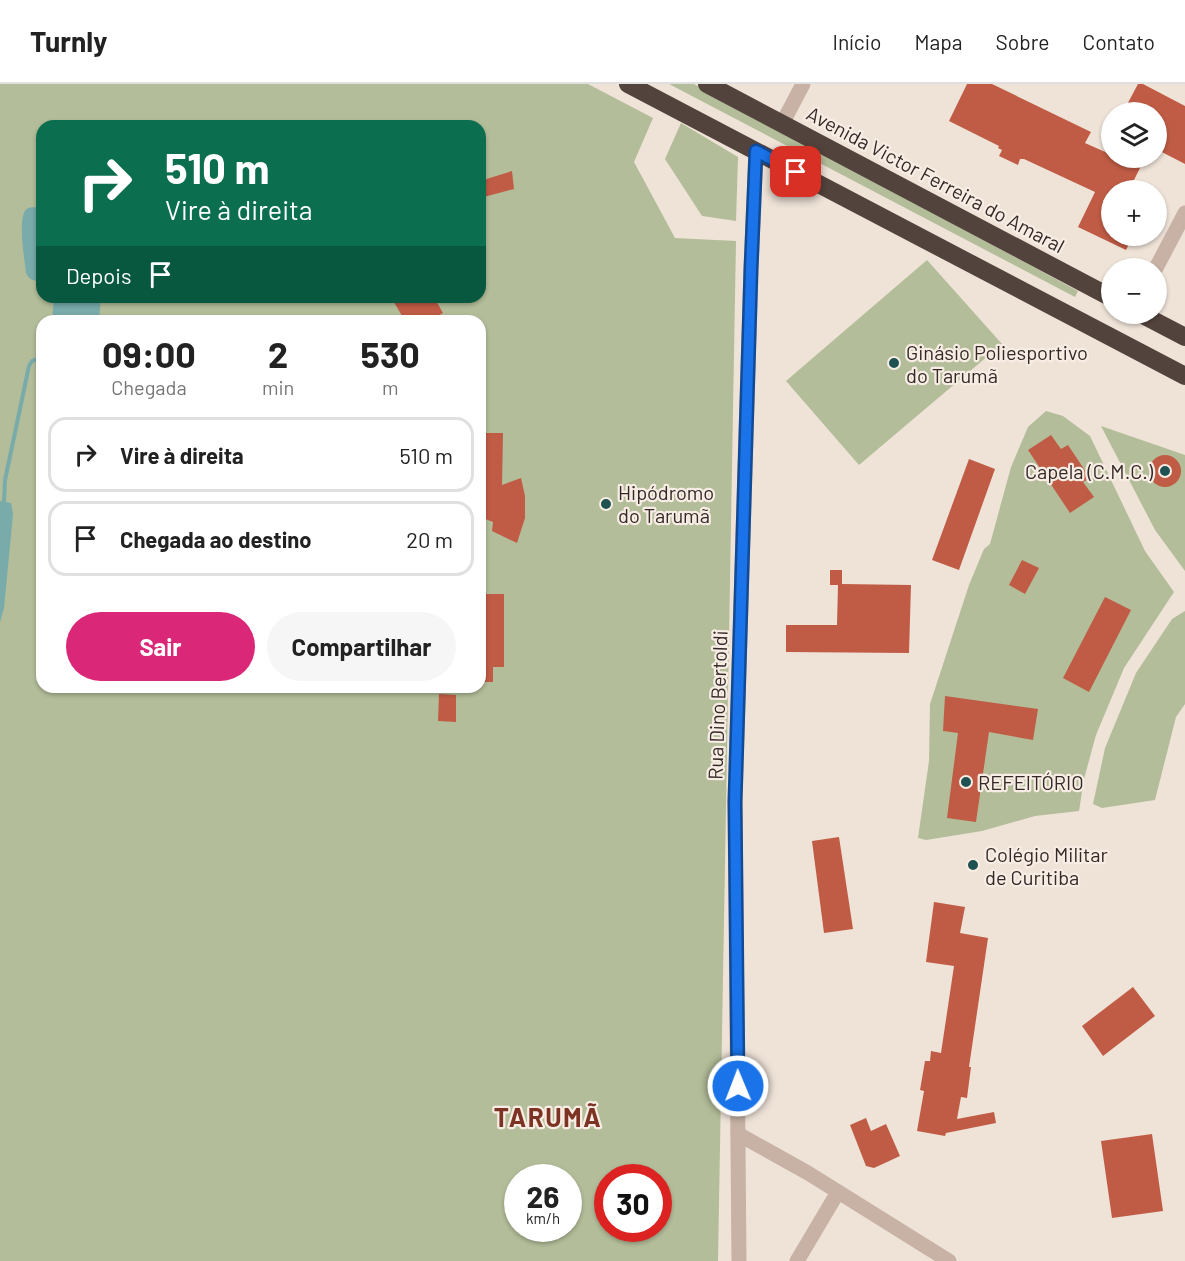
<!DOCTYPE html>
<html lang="pt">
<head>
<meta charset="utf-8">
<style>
	body { margin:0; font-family:Barlow,sans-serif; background:#f6f6f6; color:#222; height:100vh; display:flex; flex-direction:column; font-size:22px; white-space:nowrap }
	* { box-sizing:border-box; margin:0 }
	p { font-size:20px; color:#767676 }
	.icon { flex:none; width:33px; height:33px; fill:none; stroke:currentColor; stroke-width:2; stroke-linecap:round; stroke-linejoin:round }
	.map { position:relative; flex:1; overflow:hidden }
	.sheet { position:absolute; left:36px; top:231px; width:450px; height:378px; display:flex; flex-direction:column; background:#fff; border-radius:18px; box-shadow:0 2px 4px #0004 }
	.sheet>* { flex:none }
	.guide { position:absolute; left:36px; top:36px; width:450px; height:183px; border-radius:18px; box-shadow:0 2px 4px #0004; background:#0b6e4f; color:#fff; overflow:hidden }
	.fabs { position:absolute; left:1101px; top:18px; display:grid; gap:12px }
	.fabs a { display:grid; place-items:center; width:66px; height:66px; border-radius:50%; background:#fff; box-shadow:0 2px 4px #0004; font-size:30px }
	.speed { position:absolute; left:504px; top:1080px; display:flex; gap:12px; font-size:30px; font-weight:700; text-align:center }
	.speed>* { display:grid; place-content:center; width:78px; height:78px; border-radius:50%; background:#fff; box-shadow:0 2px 4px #0004; line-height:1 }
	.speed small { font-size:15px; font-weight:400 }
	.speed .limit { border:9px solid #d22; background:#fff; color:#111 }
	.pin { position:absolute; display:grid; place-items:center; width:51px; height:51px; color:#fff; margin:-26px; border-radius:12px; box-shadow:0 3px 9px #0006 }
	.me { position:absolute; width:66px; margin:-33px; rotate:359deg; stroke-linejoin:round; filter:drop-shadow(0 0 4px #0008) }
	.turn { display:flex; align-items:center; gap:21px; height:126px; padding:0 30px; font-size:27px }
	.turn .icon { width:78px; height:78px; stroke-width:2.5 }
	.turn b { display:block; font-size:42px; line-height:51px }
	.then { display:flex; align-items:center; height:57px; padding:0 30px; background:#0003; gap:12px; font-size:22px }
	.eta { display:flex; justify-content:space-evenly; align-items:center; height:102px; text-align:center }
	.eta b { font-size:36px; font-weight:700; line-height:42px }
	.button { display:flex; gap:12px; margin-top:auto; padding:12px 30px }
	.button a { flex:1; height:69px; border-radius:36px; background:#db2777; color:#fff; font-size:24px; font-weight:700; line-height:69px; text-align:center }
	.button a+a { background:#f6f6f6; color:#222 }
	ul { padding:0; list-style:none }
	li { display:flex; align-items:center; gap:18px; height:75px; margin:0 12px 9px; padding:0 18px; border:3px solid #e0e0e0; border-radius:18px }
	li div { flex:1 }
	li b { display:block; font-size:22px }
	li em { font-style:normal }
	header { display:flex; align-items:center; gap:36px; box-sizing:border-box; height:84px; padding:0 30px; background:#fff; border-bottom:2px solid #e0e0e0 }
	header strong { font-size:28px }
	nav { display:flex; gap:33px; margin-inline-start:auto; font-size:21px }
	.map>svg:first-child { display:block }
	.green { fill:#b3bd99; fill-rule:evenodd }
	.water { fill:#78abaa }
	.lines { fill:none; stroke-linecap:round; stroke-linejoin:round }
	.stream { stroke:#78abaa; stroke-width:4 }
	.building { fill:#c05c45 }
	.minor { stroke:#c7b2a5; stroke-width:15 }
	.highway { stroke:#53433d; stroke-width:18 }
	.route-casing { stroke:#114b97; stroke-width:15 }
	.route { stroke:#1a73e8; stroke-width:10 }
	.poi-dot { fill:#1e5152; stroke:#f8ede4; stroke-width:2 }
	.labels { text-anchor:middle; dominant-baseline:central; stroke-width:4.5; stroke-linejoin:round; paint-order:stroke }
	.street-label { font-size:20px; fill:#332926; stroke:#f8ede4 }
	.poi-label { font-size:20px; fill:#332926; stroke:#f8ede4; text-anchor:start }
	.district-label { font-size:26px; font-weight:bold; letter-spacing:1.5px; fill:#7d3323; stroke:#f8ede4 }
</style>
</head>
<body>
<header>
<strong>Turnly</strong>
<nav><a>Início</a><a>Mapa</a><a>Sobre</a><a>Contato</a></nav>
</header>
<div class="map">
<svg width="1185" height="1177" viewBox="0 0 1185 1177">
	<rect width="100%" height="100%" fill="#efe3d8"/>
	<g class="green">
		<path d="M0 0H588L653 34 634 78 675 154 736 157 718 1177H0ZM42 42H480V213H42ZM42 237H480V603H42ZM518 1094H568V1144H518ZM608 1094H658V1144H608Z"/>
		<polygon points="669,0 694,0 1078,207 1075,213"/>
		<polygon points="681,39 738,73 736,137 702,132 665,75"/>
		<polygon points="927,176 1002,260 859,381 786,297"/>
		<polygon points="1046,327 1063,332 1090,352 1145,467 1174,508 1124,584 1096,651 1084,695 1079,727 1035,732 982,747 926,756 918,754 929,677 930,620 969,501 984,465 990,460 1011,383 1028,343"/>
		<polygon points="1101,342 1185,371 1185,487 1155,446"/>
		<polygon points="1185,527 1185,620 1176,633 1155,716 1102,724 1093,720 1105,664 1136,589 1172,535"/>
	</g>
	<g class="water">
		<path d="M42 123V197C34 197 30 197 26 189 25 177 16 130 28 124 31 123 38 123 42 123Z"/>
		<polygon points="54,213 101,213 99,237 52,237"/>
		<polygon points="0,417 11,419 13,430 4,524 0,538"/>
	</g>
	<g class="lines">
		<polyline class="stream" points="4,418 5,396 29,282 32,277 42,273"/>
	</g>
	<g class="building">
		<polygon points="967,0 992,0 1091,48 1085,59 1112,71 1112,74 1145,74 1129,106 1112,106 1112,152 1133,152 1126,166 1078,143 1095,108 1024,75 1020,75 1018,81 999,72 1002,66 998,64 999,62 949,37"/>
		<polygon points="1138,0 1143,0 1185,22 1185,80 1156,65 1156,28 1123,28"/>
		<polygon points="512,87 514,105 480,114 480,97"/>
		<polygon points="391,213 434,213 443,229 429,237 405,237"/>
		<polygon points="480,349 503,349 502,401 521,394 525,412 525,434 517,459 492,447 493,438 480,433"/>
		<polygon points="1051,351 1061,365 1068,361 1090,394 1083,398 1094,413 1070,429 1028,366"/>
		<circle cx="1165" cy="387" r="16"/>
		<polygon points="969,375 995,385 959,486 932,476"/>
		<polygon points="1022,476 1039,484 1025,510 1009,501"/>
		<polygon points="830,486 842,486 842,500 911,501 909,569 786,568 786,541 837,541 838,501 830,501"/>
		<polygon points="480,510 504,510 504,583 493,583 493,598 480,598"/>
		<polygon points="1105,513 1131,526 1089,608 1063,594"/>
		<polygon points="439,610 456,611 456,638 438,637"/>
		<polygon points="945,612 1038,625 1033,656 989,648 976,738 947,734 958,649 943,647"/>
		<polygon points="839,753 853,845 824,849 812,757"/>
		<polygon points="934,818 965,823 960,849 988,854 969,983 971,983 967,1014 961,1013 957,1035 994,1028 996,1039 946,1049 945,1052 917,1047 924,1007 920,1006 925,977 930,977 931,967 941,969 954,882 926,878"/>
		<polygon points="1133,903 1155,932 1103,972 1082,942"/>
		<polygon points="866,1034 871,1047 886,1040 900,1072 874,1084 866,1082 850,1041"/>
		<polygon points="1152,1050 1163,1127 1112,1134 1101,1057"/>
	</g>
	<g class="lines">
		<g class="minor">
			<polyline points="782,40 803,0"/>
			<polyline points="1156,184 1185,129"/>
			<polyline points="738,1050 808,1089 949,1177"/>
			<polyline points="739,1177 735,718 751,185 756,67"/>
			<polyline points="797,1177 838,1108"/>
		</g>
		<g class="highway">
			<polyline points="628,0 1185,292"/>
			<polyline points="707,0 1112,214"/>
			<polyline points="1141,230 1185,253"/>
		</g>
	</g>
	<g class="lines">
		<defs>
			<polyline id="route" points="738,1002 735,718 751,185 756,67 796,88"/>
		</defs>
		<use href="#route" class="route-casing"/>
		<use href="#route" class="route"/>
	</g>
	<g class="poi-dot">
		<circle cx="894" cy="279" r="6"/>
		<circle cx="1165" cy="387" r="6"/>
		<circle cx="606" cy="420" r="6"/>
		<circle cx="966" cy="698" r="6"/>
		<circle cx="973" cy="781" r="6"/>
	</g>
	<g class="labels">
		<g class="street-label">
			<text transform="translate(936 95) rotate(28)">Avenida Victor Ferreira do Amaral</text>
			<text transform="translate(717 621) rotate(-88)">Rua Dino Bertoldi</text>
		</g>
		<g class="poi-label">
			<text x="906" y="268">Ginásio Poliesportivo<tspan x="906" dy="23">do Tarumã</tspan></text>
			<text x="1153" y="387" text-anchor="end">Capela (C.M.C.)</text>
			<text x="618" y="408">Hipódromo<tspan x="618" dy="23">do Tarumã</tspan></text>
			<text x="978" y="698">REFEITÓRIO</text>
			<text x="985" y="770">Colégio Militar<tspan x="985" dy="23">de Curitiba</tspan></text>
		</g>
		<g class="district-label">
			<text x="548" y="1032">TARUMÃ</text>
		</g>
	</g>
</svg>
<div class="fabs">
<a><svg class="icon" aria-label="layers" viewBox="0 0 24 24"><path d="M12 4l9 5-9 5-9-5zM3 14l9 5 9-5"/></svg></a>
<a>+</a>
<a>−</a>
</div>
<div class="speed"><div>26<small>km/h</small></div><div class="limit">30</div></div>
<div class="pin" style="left:796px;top:88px;background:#d93025"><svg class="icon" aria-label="arrive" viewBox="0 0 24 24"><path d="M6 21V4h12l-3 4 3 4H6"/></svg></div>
<svg class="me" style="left:738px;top:1002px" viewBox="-20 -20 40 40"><circle r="17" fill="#1a73e8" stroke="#fff" stroke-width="3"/><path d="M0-11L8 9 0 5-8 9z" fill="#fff"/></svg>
<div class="guide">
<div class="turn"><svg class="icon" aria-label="right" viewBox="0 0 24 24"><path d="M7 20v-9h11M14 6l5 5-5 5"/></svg><div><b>510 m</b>Vire à direita</div></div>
<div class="then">Depois<svg class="icon" aria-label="arrive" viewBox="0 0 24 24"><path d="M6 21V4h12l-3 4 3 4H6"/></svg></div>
</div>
<section class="sheet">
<div class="eta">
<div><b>09:00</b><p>Chegada</p></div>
<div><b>2</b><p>min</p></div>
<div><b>530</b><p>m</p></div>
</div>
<ul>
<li><svg class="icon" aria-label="right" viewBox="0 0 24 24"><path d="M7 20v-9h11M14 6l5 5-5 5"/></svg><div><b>Vire à direita</b></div><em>510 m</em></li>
<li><svg class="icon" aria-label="arrive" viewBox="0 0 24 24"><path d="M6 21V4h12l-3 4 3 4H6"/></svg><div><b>Chegada ao destino</b></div><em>20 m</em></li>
</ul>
<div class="button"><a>Sair</a><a>Compartilhar</a></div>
</section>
</div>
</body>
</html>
